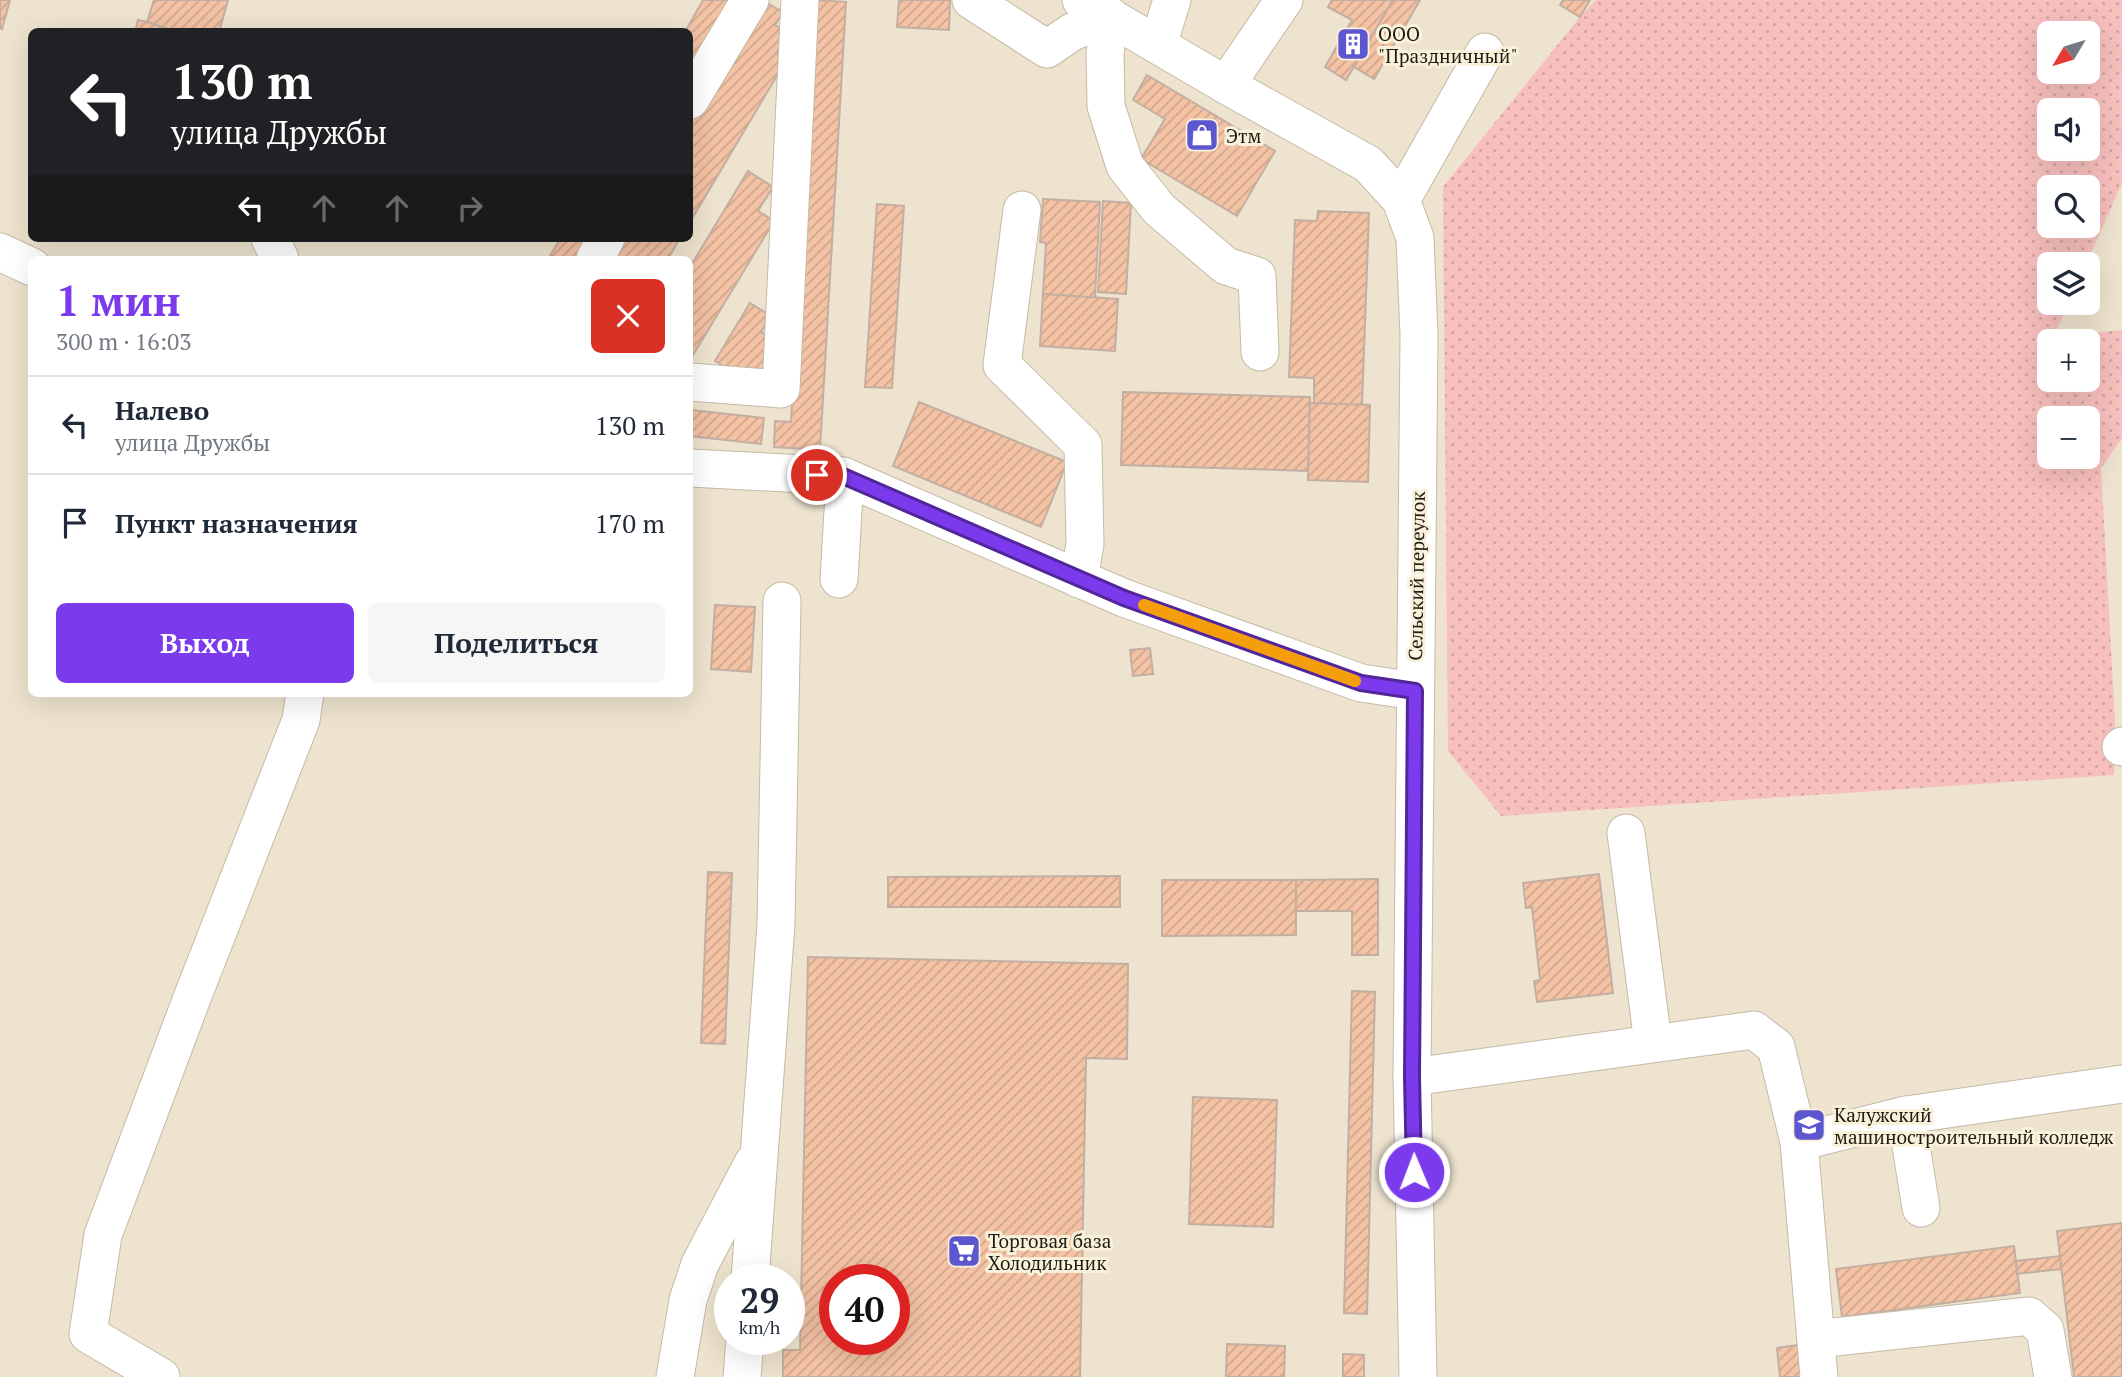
<!DOCTYPE html>
<html lang="ru">
<head>
<meta charset="utf-8">
<style>
	body { margin:0; font-family:"PT Serif",serif; background:#f6f6f7; color:#1f2937; height:100vh; display:flex; flex-direction:column; font-size:26px; white-space:nowrap }
	* { box-sizing:border-box; margin:0 }
	p { font-size:23px; color:#747a83 }
	.icon { flex:none; width:38px; height:38px; fill:none; stroke:currentColor; stroke-width:2; stroke-linecap:round; stroke-linejoin:round }
	.map { position:relative; flex:1; overflow:hidden }
	.details { position:absolute; left:28px; top:256px; width:665px; height:441px; display:flex; flex-direction:column; background:#fff; border-radius:10px; box-shadow:0 7px 28px #0002 }
	.details>* { flex:none }
	.hud { position:absolute; left:28px; top:28px; width:665px; height:214px; border-radius:10px; box-shadow:0 7px 28px #0002; background:#202124; color:#fff; overflow:hidden }
	.needle { width:46px; rotate:232deg }
	.fabs { position:absolute; left:2037px; top:21px; display:grid; gap:14px }
	.fabs a { display:grid; place-items:center; width:63px; height:63px; border-radius:10px; background:#fff; box-shadow:0 7px 28px #0002; font-size:35px }
	.speed { position:absolute; left:714px; top:1264px; display:flex; gap:14px; font-size:35px; font-weight:700; text-align:center }
	.speed>* { display:grid; place-content:center; width:91px; height:91px; border-radius:50%; background:#fff; box-shadow:0 7px 28px #0002; line-height:1 }
	.speed small { font-size:18px; font-weight:400 }
	.speed .limit { border:10px solid #d22; background:#fff; color:#111 }
	.pin { position:absolute; display:grid; place-items:center; width:60px; height:60px; color:#fff; margin:-30px; border:4px solid #fff; border-radius:50%; box-shadow:0 2px 7px #0007 }
	.me { position:absolute; width:77px; margin:-38px; rotate:359deg; stroke-linejoin:round; filter:drop-shadow(0 0 5px #0008) }
	.turn { display:flex; align-items:center; gap:24px; height:147px; padding:0 28px; font-size:32px }
	.turn .icon { width:91px; height:91px; stroke-width:2.5 }
	.turn b { display:block; font-size:49px; line-height:60px }
	.lanes { display:flex; align-items:center; height:66px; padding:0 28px; background:#0003; justify-content:center; gap:35px; direction:ltr }
	.lanes .off { opacity:.35 }
	.round { display:grid; place-items:center; flex:none; width:74px; height:74px; border-radius:10px; background:#f6f6f7 }
	.overview { display:flex; align-items:center; justify-content:space-between; height:119px; padding:0 28px }
	h1 { font-size:42px; font-weight:600; line-height:52px; color:#7c3aed }
	.action { display:flex; gap:14px; margin-top:auto; padding:14px 28px }
	.action a { flex:1; height:80px; border-radius:10px; background:#7c3aed; color:#fff; font-size:28px; font-weight:600; line-height:80px; text-align:center }
	.action a+a { background:#f6f6f7; color:#1f2937 }
	ul { padding:0; list-style:none }
	li { display:flex; align-items:center; gap:21px; height:98px; padding:0 28px; border-top:2px solid #e0e1e3 }
	li div { flex:1 }
	li b { display:block; font-size:26px }
	li em { font-style:normal }
	.map>svg:first-child { display:block }
	.grass { fill:url(#grass-dots); fill-rule:evenodd }
	.building { fill:url(#building-hatch); stroke:#c3afa2; stroke-width:2; fill-rule:evenodd }
	.lines { fill:none; stroke-linecap:round; stroke-linejoin:round }
	.minor-casing { stroke:#c4baa6; stroke-width:39 }
	.minor { stroke:#fff; stroke-width:37 }
	.route-casing { stroke:#51269a; stroke-width:18 }
	.route { stroke:#7c3aed; stroke-width:12 }
	.slow { stroke:#f59e0b; stroke-width:12 }
	.labels { text-anchor:middle; dominant-baseline:central; stroke-width:6; stroke-linejoin:round; paint-order:stroke }
	.poi-label { font-size:19px; fill:#1e1b13; stroke:#faf1db; text-anchor:start }
	.street-label { font-size:19px; fill:#1e1b13; stroke:#faf1db }
</style>
</head>
<body>
<div class="map">
<svg width="2122" height="1377" viewBox="0 0 2122 1377">
	<defs>
		<pattern id="grass-dots" width="8" height="8" patternUnits="userSpaceOnUse" patternTransform="scale(1.75)"><rect width="8" height="8" fill="#f7bfbd"/><path d="M2 2h.1M6 6h.1" fill="none" stroke="#d3a4a2" stroke-width="1.8" stroke-linecap="round"/></pattern>
		<pattern id="building-hatch" width="6" height="6" patternUnits="userSpaceOnUse" patternTransform="scale(1.75)"><rect width="6" height="6" fill="#f4c2a4"/><path d="M-1 1l2-2M0 6l6-6M5 7l2-2" fill="none" stroke="#d1a68c"/></pattern>
	</defs>
	<rect width="100%" height="100%" fill="#ede3ce"/>
	<path class="grass" d="M1596 0H2122V183L2086 264H2049V303H2069L2054 336 2122 330V438L2101 468 2115 721 2114 775 1501 816 1448 751 1443 187 1580 17ZM2049 33H2088V72H2049ZM2049 110H2088V149H2049ZM2049 187H2088V226H2049ZM2049 341H2088V380H2049ZM2049 418H2088V457H2049Z"/>
	<g class="building">
		<polygon points="0,0 10,0 2,29 0,28"/>
		<polygon points="154,0 228,0 219,32 177,32 147,22"/>
		<polygon points="703,0 734,0 690,73 690,32 685,32"/>
		<polygon points="762,0 783,12 775,25 788,33 776,53 787,59 690,222 690,122"/>
		<polygon points="816,0 846,2 820,450 774,447 775,421 791,422"/>
		<polygon points="899,0 950,0 949,30 897,27"/>
		<polygon points="1332,0 1393,0 1346,80 1325,67 1352,20 1328,7"/>
		<polygon points="1393,0 1420,0 1374,79 1354,67"/>
		<polygon points="1563,0 1590,0 1580,17 1560,5"/>
		<polygon points="138,20 147,22 177,32 135,32"/>
		<polygon points="1147,75 1275,151 1237,216 1141,159 1165,119 1133,100"/>
		<polygon points="748,171 773,187 758,211 774,221 690,360 690,267"/>
		<polygon points="1043,199 1100,202 1095,298 1043,294 1046,243 1040,242"/>
		<polygon points="1103,201 1131,203 1126,294 1098,292"/>
		<polygon points="877,204 904,206 892,388 865,387"/>
		<polygon points="1318,211 1369,213 1362,405 1314,403 1314,378 1289,377 1295,220 1317,221"/>
		<polygon points="561,238 589,238 576,259 548,259"/>
		<polygon points="620,238 680,238 668,259 608,259"/>
		<polygon points="1043,294 1118,299 1115,351 1040,346"/>
		<polygon points="750,303 771,316 761,332 781,345 756,386 715,361"/>
		<polygon points="1123,392 1310,397 1308,471 1121,465"/>
		<polygon points="919,402 1067,462 1041,527 893,466"/>
		<polygon points="1310,403 1370,405 1368,482 1308,480"/>
		<polygon points="692,410 764,418 761,444 690,436"/>
		<polygon points="715,605 755,607 751,672 711,669"/>
		<polygon points="1150,648 1153,674 1133,676 1130,650"/>
		<polygon points="708,872 732,873 725,1044 701,1043"/>
		<polygon points="1599,874 1613,993 1537,1002 1534,981 1540,980 1532,907 1526,908 1523,883"/>
		<polygon points="1120,876 1120,907 888,907 888,877"/>
		<polygon points="1378,879 1378,955 1352,955 1352,911 1296,911 1296,880"/>
		<polygon points="1162,880 1296,880 1296,935 1162,936"/>
		<path d="M808 957 1128 964 1127 1059 1086 1058 1080 1377H783V1350H800ZM835 1279H894V1339H835Z"/>
		<polygon points="1352,991 1375,992 1367,1314 1344,1313"/>
		<polygon points="1193,1097 1277,1100 1273,1227 1189,1224"/>
		<polygon points="2122,1223 2122,1377 2074,1377 2057,1231"/>
		<polygon points="2014,1246 2020,1293 1842,1317 1836,1269"/>
		<polygon points="2060,1256 2061,1269 2017,1274 2016,1261"/>
		<polygon points="1227,1344 1285,1346 1284,1377 1226,1377"/>
		<polygon points="1806,1344 1810,1377 1780,1377 1777,1348"/>
		<polygon points="1343,1354 1364,1355 1364,1377 1343,1377"/>
	</g>
	<g class="lines">
		<defs>
			<g id="minor">
				<polyline points="971,0 1047,49 1072,32 1110,16 1105,53 1106,106 1125,166 1159,209 1226,266 1257,276 1260,352"/>
				<polyline points="1081,0 1226,85 1368,164 1401,200 1415,238 1419,335 1412,1077 1418,1377"/>
				<polyline points="1158,45 1172,0"/>
				<polyline points="1226,85 1284,0"/>
				<polyline points="690,100 750,0"/>
				<polyline points="1401,200 1485,52"/>
				<polyline points="1022,210 1002,365 1083,445 1085,544 1079,579"/>
				<polyline points="270,238 280,259"/>
				<polyline points="0,252 32,267"/>
				<polyline points="595,259 606,238"/>
				<polyline points="690,382 781,389 800,0"/>
				<polyline points="690,468 843,476 1124,598 1361,683 1415,691"/>
				<polyline points="839,579 845,477"/>
				<polyline points="2121,747 2122,746"/>
				<polyline points="1626,833 1653,1043"/>
				<polyline points="1412,1077 1754,1030 1776,1047 1799,1142 1906,1115 2122,1084"/>
				<polyline points="1906,1115 1921,1208"/>
				<polyline points="1799,1142 1819,1377"/>
				<polyline points="750,1279 776,924 782,601"/>
				<polyline points="1816,1339 2029,1316 2045,1330 2053,1377"/>
				<polyline points="161,1377 88,1334 103,1235 192,998 301,720 305,693"/>
				<polyline points="675,1377 688,1300 700,1264 753,1163"/>
				<polyline points="742,1377 745,1339"/>
			</g>
		</defs>
		<use href="#minor" class="minor-casing"/>
		<use href="#minor" class="minor"/>
	</g>
	<g class="lines">
		<defs>
			<polyline id="route" points="817,475 843,476 1124,598 1361,683 1415,691 1412,1077 1414,1172"/>
		</defs>
		<use href="#route" class="route-casing"/>
		<use href="#route" class="route"/>
		<polyline class="slow" points="1144,605 1355,681"/>
	</g>
	<defs>
		<symbol id="building-square" viewBox="-11 -11 22 22"><rect x="-9" y="-9" width="18" height="18" rx="4" fill="#5c56cf" stroke="#faf1db"/><path d="M-4-6H4V6H1V3H-1V6H-4ZM-2.5-4.3h1.7v1.8h-1.7ZM.8-4.3h1.7v1.8H.8ZM-2.5-1h1.7V.8h-1.7ZM.8-1h1.7V.8H.8Z" fill="#fff"/></symbol>
		<symbol id="shop-square" viewBox="-11 -11 22 22"><rect x="-9" y="-9" width="18" height="18" rx="4" fill="#5c56cf" stroke="#faf1db"/><path d="M-5-2.5h2.3a2.7 3.5 0 0 1 5.4 0H5L5.5 6h-11ZM-1.5-2.5h3a1.5 2.3 0 0 0-3 0Z" fill="#fff"/></symbol>
		<symbol id="university-square" viewBox="-11 -11 22 22"><rect x="-9" y="-9" width="18" height="18" rx="4" fill="#5c56cf" stroke="#faf1db"/><path d="M0-5L7-2L0 1L-7-2ZM-4 1L0 2.5L4 1V4Q0 6-4 4Z" fill="#fff"/></symbol>
		<symbol id="supermarket-square" viewBox="-11 -11 22 22"><rect x="-9" y="-9" width="18" height="18" rx="4" fill="#5c56cf" stroke="#faf1db"/><path d="M-6-5.5h2.5l.6 2H6L4.5 2H-2.5L-4.4-4H-6ZM-1.5 3.2a1.3 1.3 0 1 0 .1 0ZM3 3.2a1.3 1.3 0 1 0 .1 0Z" fill="#fff"/></symbol>
	</defs>
	<g fill-rule="evenodd">
		<use href="#building-square" x="1334" y="25" width="38" height="38"/>
		<use href="#shop-square" x="1183" y="116" width="38" height="38"/>
		<use href="#university-square" x="1790" y="1106" width="38" height="38"/>
		<use href="#supermarket-square" x="945" y="1232" width="38" height="38"/>
	</g>
	<g class="labels">
		<g class="poi-label">
			<text x="1378" y="33">ООО<tspan x="1378" dy="22">"Праздничный"</tspan></text>
			<text x="1226" y="135">Этм</text>
			<text x="1834" y="1114">Калужский<tspan x="1834" dy="22">машиностроительный колледж</tspan></text>
			<text x="988" y="1240">Торговая база<tspan x="988" dy="22">Холодильник</tspan></text>
		</g>
		<g class="street-label">
			<text transform="translate(1416 576) rotate(-89)">Сельский переулок</text>
		</g>
	</g>
</svg>
<div class="fabs">
<a><svg class="needle" viewBox="-14 -14 28 28"><path d="M0-13l5 13h-10z" fill="#e53935"/><path d="M0 13l5-13h-10z" fill="#747a83"/></svg></a>
<a><svg class="icon" aria-label="sound" viewBox="0 0 24 24"><path d="M4 9h4l5-4v14l-5-4H4zM17 9q2 3 0 6"/></svg></a>
<a><svg class="icon" aria-label="search" viewBox="0 0 24 24"><circle cx="10" cy="10" r="6"/><path d="M15 15l6 6"/></svg></a>
<a><svg class="icon" aria-label="layers" viewBox="0 0 24 24"><path d="M12 4l9 5-9 5-9-5zM3 14l9 5 9-5"/></svg></a>
<a>+</a>
<a>−</a>
</div>
<div class="speed"><div>29<small>km/h</small></div><div class="limit">40</div></div>
<div class="pin" style="left:817px;top:475px;background:#d93025"><svg class="icon" aria-label="arrive" viewBox="0 0 24 24"><path d="M6 21V4h12l-3 4 3 4H6"/></svg></div>
<svg class="me" style="left:1414px;top:1172px" viewBox="-20 -20 40 40"><circle r="17" fill="#7c3aed" stroke="#fff" stroke-width="3"/><path d="M0-11L8 9 0 5-8 9z" fill="#fff"/></svg>
<div class="hud">
<div class="turn"><svg class="icon" aria-label="left" viewBox="0 0 24 24"><path d="M17 20v-9H6M10 6l-5 5 5 5"/></svg><div><b>130 m</b>улица Дружбы</div></div>
<div class="lanes"><svg class="icon" aria-label="left" viewBox="0 0 24 24"><path d="M17 20v-9H6M10 6l-5 5 5 5"/></svg><svg class="icon off" aria-label="ahead" viewBox="0 0 24 24"><path d="M12 20V5M6 11l6-6 6 6"/></svg><svg class="icon off" aria-label="ahead" viewBox="0 0 24 24"><path d="M12 20V5M6 11l6-6 6 6"/></svg><svg class="icon off" aria-label="right" viewBox="0 0 24 24"><path d="M7 20v-9h11M14 6l5 5-5 5"/></svg></div>
</div>
<section class="details">
<div class="overview"><div><h1>1 мин</h1><p>300 m · 16:03</p></div><a class="round" style="background:#d93025;color:#fff"><svg class="icon" aria-label="close" viewBox="0 0 24 24"><path d="M6 6l12 12M18 6L6 18"/></svg></a></div>
<ul>
<li><svg class="icon" aria-label="left" viewBox="0 0 24 24"><path d="M17 20v-9H6M10 6l-5 5 5 5"/></svg><div><b>Налево</b><p>улица Дружбы</p></div><em>130 m</em></li>
<li><svg class="icon" aria-label="arrive" viewBox="0 0 24 24"><path d="M6 21V4h12l-3 4 3 4H6"/></svg><div><b>Пункт назначения</b></div><em>170 m</em></li>
</ul>
<div class="action"><a>Выход</a><a>Поделиться</a></div>
</section>
</div>
</body>
</html>
